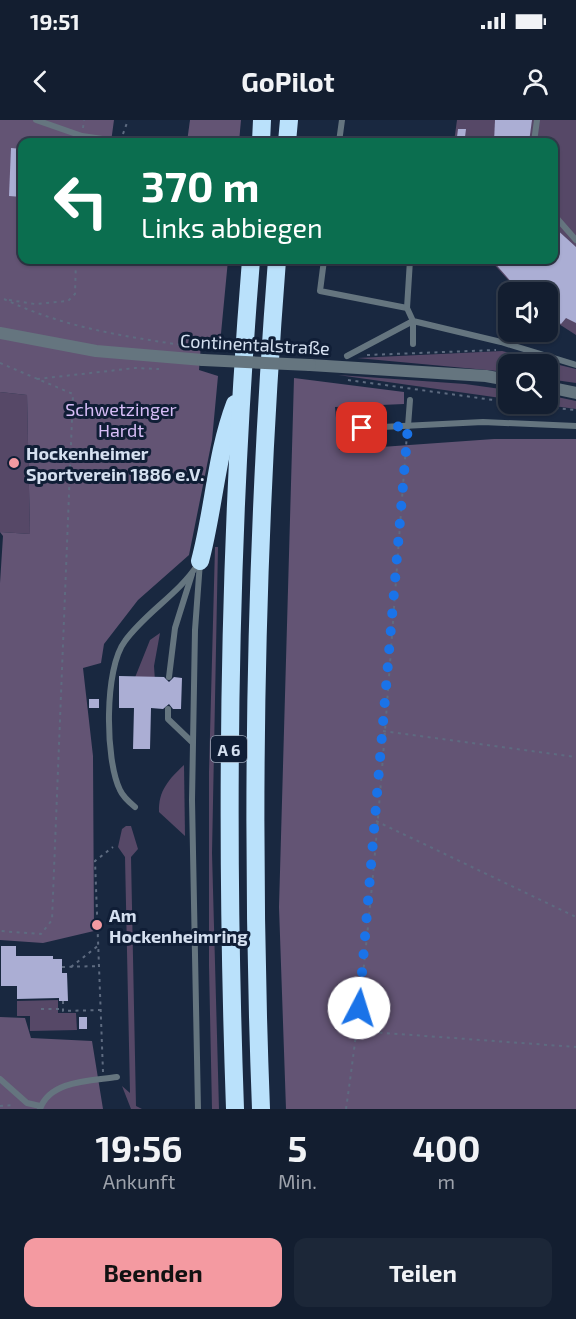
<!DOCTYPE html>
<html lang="de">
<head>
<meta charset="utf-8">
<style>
	body { margin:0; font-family:"Exo 2",sans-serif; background:#1c2738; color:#f1f3f6; height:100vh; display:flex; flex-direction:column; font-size:22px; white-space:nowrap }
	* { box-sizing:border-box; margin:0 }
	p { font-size:20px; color:#9da2ab }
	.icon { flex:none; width:33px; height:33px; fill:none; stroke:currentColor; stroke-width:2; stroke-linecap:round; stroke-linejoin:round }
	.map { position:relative; height:989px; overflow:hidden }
	.drawer { display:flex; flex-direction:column; background:#131e30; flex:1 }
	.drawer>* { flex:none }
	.top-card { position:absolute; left:18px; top:18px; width:540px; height:126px; border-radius:12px; box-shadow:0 2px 4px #0004,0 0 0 2px #323c4c; background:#0b6e4f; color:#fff; overflow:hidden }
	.buttons { position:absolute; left:498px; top:162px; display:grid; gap:12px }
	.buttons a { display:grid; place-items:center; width:60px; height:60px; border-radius:12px; background:#131e30; box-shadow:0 2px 4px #0004,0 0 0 2px #323c4c; font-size:30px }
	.pin { position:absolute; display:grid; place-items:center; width:51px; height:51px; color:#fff; margin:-26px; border-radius:12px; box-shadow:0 3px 9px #0006 }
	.me { position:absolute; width:66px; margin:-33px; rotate:5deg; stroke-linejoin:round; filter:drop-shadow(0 0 4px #0008) }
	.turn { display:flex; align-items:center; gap:21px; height:126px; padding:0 24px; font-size:27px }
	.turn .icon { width:78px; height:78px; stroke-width:2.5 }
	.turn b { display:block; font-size:42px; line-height:51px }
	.eta { display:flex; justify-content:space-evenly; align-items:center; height:102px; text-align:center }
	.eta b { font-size:36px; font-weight:700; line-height:42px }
	.button { display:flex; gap:12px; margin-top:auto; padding:12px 24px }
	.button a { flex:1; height:69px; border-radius:12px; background:#f49aa1; color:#111; font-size:24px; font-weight:700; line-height:69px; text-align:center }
	.button a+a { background:#1c2738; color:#f1f3f6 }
	.status { display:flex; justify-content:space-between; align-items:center; height:42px; padding:0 30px; background:#131e30; direction:ltr }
	.status svg { height:16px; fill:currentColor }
	header { display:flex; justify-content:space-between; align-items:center; height:78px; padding:0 24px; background:#131e30; font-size:27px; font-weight:700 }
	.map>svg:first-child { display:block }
	.green { fill:#564867 }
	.forest { fill:#635474 }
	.building { fill:#abaed4 }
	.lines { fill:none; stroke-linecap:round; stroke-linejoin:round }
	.path { stroke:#5e6b80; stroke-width:2; stroke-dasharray:3 4.5; stroke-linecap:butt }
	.service { stroke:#65757f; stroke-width:6 }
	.minor { stroke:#65757f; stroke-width:12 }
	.motorway { stroke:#bae1fb; stroke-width:18 }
	.minor-bridge { stroke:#65757f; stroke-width:12 }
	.route { stroke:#1a73e8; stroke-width:10; stroke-dasharray:0 18 }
	.poi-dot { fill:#f49aa1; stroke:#101e36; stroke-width:2 }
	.labels { text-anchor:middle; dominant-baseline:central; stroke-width:6; stroke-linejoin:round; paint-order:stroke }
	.shield { fill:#101e36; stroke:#9aa6b8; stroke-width:1.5 }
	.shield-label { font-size:16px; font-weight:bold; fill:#d5e0f0 }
	.street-label { font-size:18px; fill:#d5e0f0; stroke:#101e36 }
	.park-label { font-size:18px; fill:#d7bdf7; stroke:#101e36 }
	.poi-label { font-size:18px; font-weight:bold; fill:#d5e0f0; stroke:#101e36; text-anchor:start }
</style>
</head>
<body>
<div class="status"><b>19:51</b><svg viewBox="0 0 49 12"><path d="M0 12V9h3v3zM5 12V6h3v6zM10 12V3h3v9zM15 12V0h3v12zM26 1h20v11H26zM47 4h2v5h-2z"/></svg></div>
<header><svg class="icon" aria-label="back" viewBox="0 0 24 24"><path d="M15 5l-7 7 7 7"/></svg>GoPilot<svg class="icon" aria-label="person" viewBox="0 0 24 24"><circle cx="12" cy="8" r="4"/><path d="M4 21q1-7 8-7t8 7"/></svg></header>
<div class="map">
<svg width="576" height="989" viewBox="0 0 576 989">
	<rect width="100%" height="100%" fill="#192840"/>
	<g class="green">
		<polygon points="457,0 576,0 576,215 548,197 548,172 519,172 490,140 554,140 554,22 454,22"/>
		<polygon points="502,231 576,249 576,263 548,259 548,244 508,244 508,252 357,238"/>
		<polygon points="338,255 465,264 508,270 508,279"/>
		<polygon points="0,272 27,275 30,414 0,412"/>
		<polygon points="548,275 576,281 576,289 539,284 548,284"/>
		<polygon points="215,427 218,427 212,733 219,989 212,989 209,846 209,652"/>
		<polygon points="160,513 154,546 155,561 134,560 150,520"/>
		<path d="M184 645 185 716 159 692C158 671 169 659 184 645Z"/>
		<polygon points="126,706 131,706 138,729 131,737 136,986 142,989 131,989 122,966 130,973 125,737 118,727 122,709"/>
		<polygon points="58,880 58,893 76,893 77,910 30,911 30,896 17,896 17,881"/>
	</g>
	<g class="forest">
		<polygon points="0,0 114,0 111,22 22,22 22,140 228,140 220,224 201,224 199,250 218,256 212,320 189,435 138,480 104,524 101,543 83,548 93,636 94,811 43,823 0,820 0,463 3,416 0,412 30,414 27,275 0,272"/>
		<polygon points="190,0 241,0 239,22 187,22"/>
		<polygon points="294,258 404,272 404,284 335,287 339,330 494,319 576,319 576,989 286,989 279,787"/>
		<polygon points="0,897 25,898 31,918 92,921 103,989 0,989"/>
	</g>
	<g class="building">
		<polygon points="495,0 532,0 529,22 494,22"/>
		<polygon points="458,9 466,9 465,17 457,17"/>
		<polygon points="11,28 22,29 22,77 9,76"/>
		<polygon points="554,107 576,127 576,203 566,198 561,204 548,195 548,172 520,172 492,140 554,140"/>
		<polygon points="119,556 164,557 169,562 174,557 182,558 181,589 173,589 169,584 163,589 151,588 150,629 133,629 134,588 119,588"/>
		<rect x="89" y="579" width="10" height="9"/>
		<polygon points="1,826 16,826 16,836 53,836 53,839 62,839 62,853 67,853 68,881 59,881 59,878 17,879 17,866 1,866"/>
		<rect x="79" y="897" width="8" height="12"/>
	</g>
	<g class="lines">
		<g class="path">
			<polyline points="83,8 84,0"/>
			<polyline points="123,14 128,0"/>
			<polyline points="481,143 487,140"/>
			<path d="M4 179C62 207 126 217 189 226"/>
			<polyline points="9,180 35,184 68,181 75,174 76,140"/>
			<polyline points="367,235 496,230"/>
			<polyline points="0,243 73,274 52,800 41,814 0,811"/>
			<polyline points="37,259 135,248 159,249"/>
			<polyline points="348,260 508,282"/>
			<polyline points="518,284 576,290"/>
			<polyline points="383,611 576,637"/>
			<polyline points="376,701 576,797"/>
			<polyline points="62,847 100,846"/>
			<polyline points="71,847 99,825"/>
			<polyline points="63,881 63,891 101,890"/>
			<polyline points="41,889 63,889"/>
			<polyline points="357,911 576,927"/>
			<polyline points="103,952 95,741 113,727"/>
			<polyline points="0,986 15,985"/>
			<path d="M346 989C378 766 389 539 407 314"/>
		</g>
		<g class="service">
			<polyline points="36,0 82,16 123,22"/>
			<polyline points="339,22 342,0"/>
			<polyline points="534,22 537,0"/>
			<polyline points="554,95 576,120"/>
			<polyline points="324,140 320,171 407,188 413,201 501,222 576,245"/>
			<polyline points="407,188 410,140"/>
			<polyline points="347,236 413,201 413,224"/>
			<polyline points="408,306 410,280"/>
			<polyline points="362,308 483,302 576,306"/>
			<polyline points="169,557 175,508 192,454"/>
			<polyline points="168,589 168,599 192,622"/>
			<path d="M135 687C129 682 123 677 120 670 105 640 104 548 125 521 146 492 179 474 198 444"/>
			<polyline points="0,959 27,983 40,986"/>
			<path d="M40 989C50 960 91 961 117 957"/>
			<polyline points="198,989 192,680 195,510 200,442"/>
		</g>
		<g class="minor">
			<polyline points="0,213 96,231 203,240"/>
			<polyline points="310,245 486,256 508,260"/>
			<polyline points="548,267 576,273"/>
		</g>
		<g class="motorway">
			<polyline points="261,22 262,0"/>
			<polyline points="287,22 289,0"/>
			<path d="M200 441C214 389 216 334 235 284"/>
			<path d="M235 989C225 705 228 422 251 140"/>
			<path d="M261 989C250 705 255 423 277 140"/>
		</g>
		<polyline class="minor-bridge" points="203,240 310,245"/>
	</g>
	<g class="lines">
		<polyline class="route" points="359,888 408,306 362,308"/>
	</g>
	<g class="poi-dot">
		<circle cx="14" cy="343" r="6"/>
		<circle cx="97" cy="805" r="6"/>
	</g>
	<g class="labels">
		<rect class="shield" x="211" y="616" width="36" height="26" rx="4.5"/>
		<g class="shield-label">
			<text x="229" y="629">A 6</text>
		</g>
		<g class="street-label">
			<text transform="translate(255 224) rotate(3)">Continentalstraße</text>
		</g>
		<g class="park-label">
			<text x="121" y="289">Schwetzinger<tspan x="121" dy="21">Hardt</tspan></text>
		</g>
		<g class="poi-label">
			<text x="26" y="333">Hockenheimer<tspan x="26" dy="21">Sportverein 1886 e.V.</tspan></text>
			<text x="109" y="795">Am<tspan x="109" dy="21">Hockenheimring</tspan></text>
		</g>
	</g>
</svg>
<div class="buttons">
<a><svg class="icon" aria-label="sound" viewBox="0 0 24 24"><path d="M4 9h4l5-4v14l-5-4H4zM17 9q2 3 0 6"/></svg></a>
<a><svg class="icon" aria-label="search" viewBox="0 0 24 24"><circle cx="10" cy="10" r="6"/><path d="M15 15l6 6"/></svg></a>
</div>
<div class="pin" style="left:362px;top:308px;background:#d93025"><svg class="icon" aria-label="arrive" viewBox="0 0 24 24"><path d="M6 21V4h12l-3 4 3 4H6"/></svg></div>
<svg class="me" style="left:359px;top:888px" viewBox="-20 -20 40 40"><circle r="19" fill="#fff"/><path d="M0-13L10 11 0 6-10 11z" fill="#1a73e8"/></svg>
<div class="top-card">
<div class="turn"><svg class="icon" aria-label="left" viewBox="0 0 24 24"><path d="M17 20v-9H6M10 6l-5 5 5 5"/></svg><div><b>370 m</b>Links abbiegen</div></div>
</div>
</div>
<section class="drawer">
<div class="eta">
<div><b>19:56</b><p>Ankunft</p></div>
<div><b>5</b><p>Min.</p></div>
<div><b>400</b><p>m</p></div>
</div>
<div class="button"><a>Beenden</a><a>Teilen</a></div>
</section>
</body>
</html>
